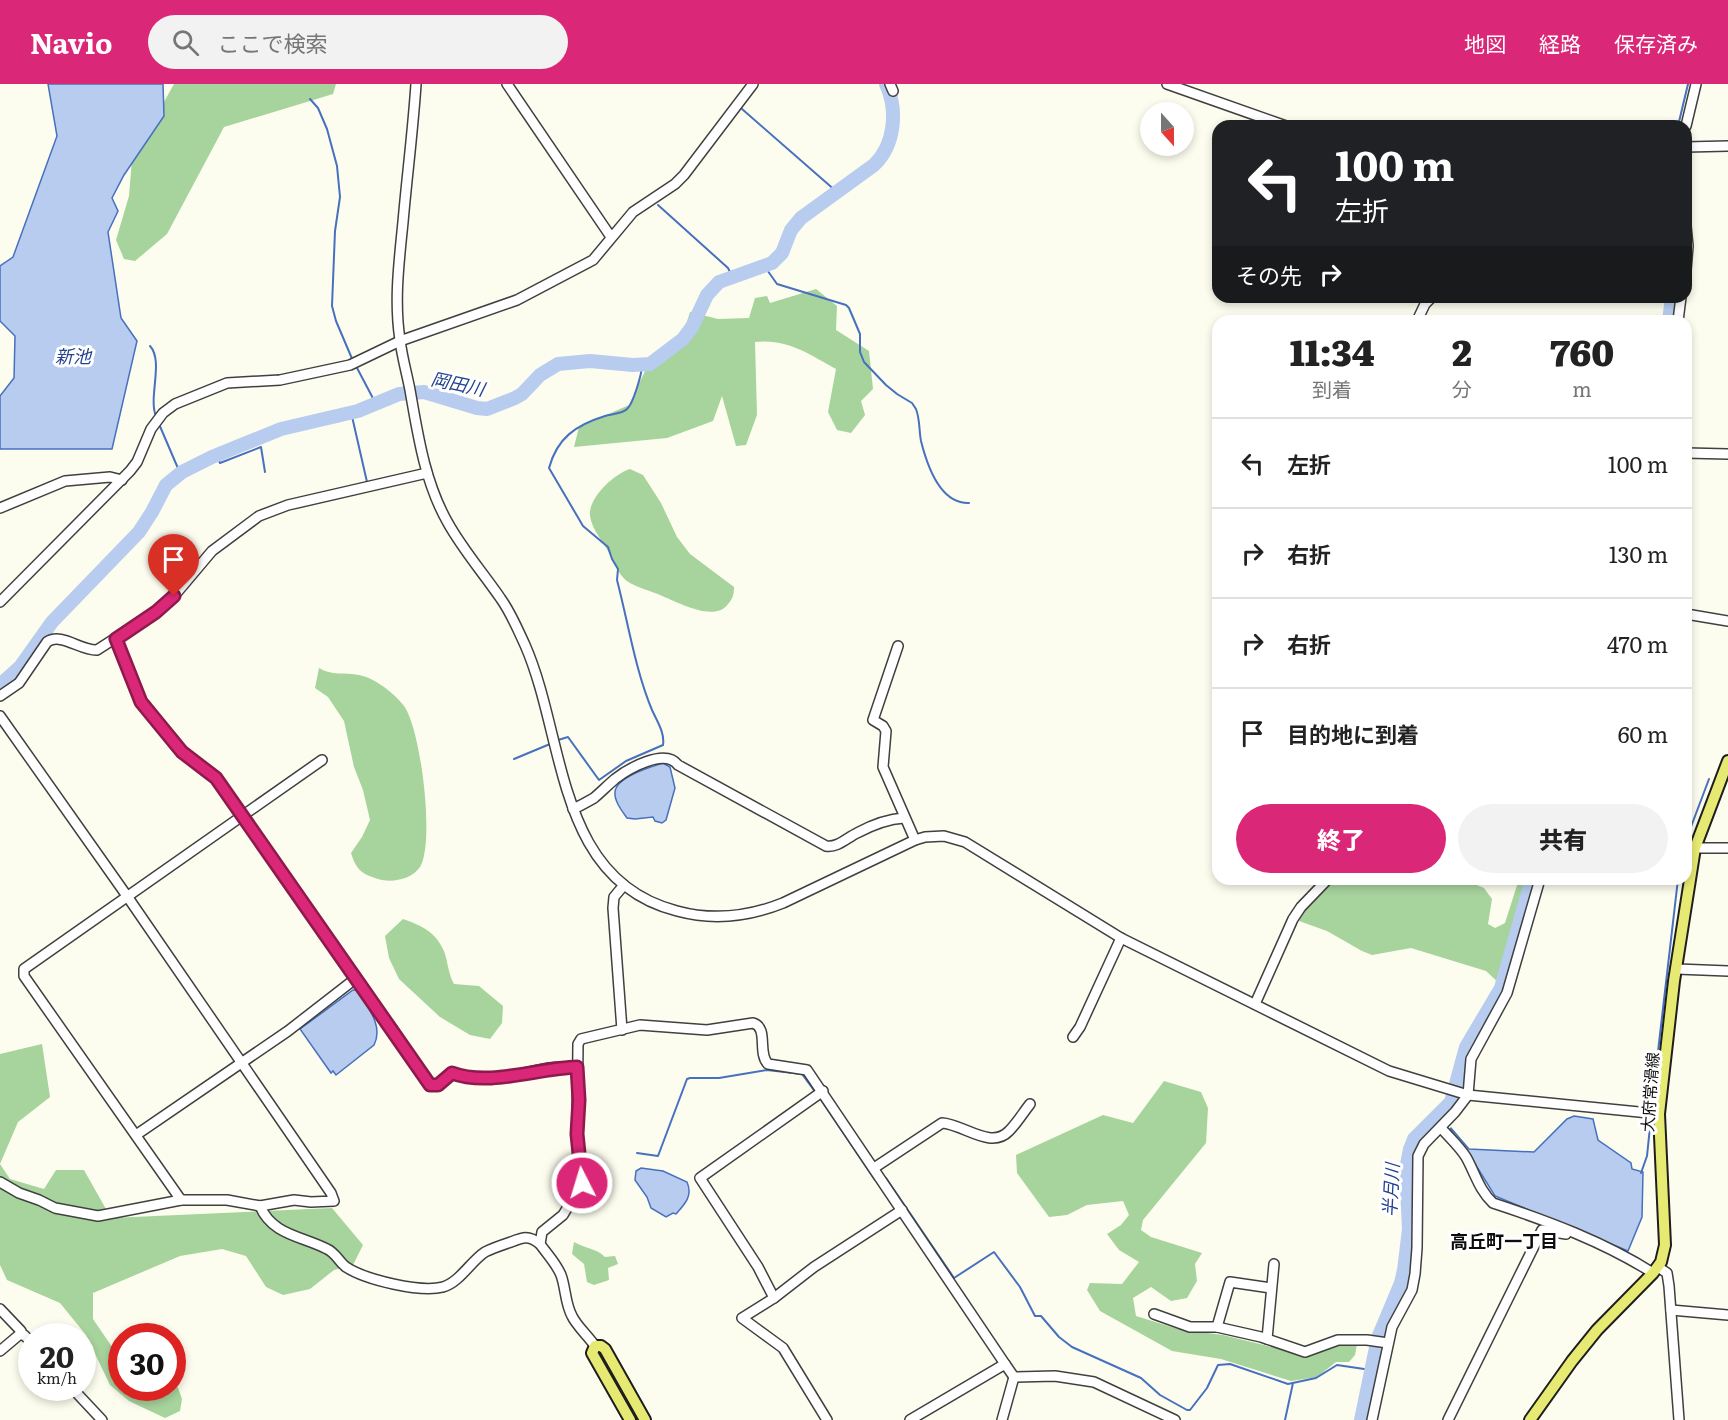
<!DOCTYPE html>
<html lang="ja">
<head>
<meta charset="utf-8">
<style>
	body { margin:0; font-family:Literata,"Noto Sans JP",serif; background:#f2f2f2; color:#222; height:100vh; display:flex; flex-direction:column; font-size:22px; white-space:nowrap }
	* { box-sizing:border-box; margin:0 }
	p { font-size:20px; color:#767676 }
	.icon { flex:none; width:33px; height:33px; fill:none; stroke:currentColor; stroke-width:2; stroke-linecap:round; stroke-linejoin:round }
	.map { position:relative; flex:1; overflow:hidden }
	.panel { position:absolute; left:1212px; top:231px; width:480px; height:570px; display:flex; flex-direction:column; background:#fff; border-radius:18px; box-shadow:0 3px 9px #0003 }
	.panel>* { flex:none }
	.banner { position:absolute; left:1212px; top:36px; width:480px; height:183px; border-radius:18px; box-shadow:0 3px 9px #0003; background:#202124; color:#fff; overflow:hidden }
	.needle { width:39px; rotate:159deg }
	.buttons { position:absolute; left:1140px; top:18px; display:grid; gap:12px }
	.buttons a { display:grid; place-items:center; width:54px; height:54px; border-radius:50%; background:#fff; box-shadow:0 3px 9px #0003; font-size:30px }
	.speed { position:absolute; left:18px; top:1239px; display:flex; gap:12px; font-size:30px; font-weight:700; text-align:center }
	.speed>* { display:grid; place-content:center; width:78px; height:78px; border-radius:50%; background:#fff; box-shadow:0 3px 9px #0003; line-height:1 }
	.speed small { font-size:15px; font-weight:400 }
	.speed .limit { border:9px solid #d22; background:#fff; color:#111 }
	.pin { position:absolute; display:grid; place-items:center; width:51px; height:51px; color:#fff; margin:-62px -26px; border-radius:50% 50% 50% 0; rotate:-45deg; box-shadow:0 0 6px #0007 }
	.pin .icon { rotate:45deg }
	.me { position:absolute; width:66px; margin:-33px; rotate:355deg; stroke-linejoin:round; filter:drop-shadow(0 0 4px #0008) }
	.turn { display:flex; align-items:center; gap:21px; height:126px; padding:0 24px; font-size:27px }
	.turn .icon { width:78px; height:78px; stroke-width:2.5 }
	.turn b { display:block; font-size:42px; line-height:51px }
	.then { display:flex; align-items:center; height:57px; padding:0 24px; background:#0003; gap:12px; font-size:22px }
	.eta { display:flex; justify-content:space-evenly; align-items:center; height:102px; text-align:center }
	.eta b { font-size:36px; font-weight:800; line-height:42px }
	.primary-button { display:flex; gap:12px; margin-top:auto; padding:12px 24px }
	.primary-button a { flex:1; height:69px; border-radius:36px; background:#db2777; color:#fff; font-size:24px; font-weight:800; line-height:69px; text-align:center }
	.primary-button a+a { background:#f2f2f2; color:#222 }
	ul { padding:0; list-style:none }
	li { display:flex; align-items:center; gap:18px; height:90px; padding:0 24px; border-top:2px solid #e0e0e0 }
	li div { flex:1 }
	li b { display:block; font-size:22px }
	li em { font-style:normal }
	header { display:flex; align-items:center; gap:36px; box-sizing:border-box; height:84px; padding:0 30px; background:#db2777; color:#fff }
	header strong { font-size:28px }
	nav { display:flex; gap:33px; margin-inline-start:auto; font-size:21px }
	.search { width:420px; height:54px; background:#f2f2f2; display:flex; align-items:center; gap:15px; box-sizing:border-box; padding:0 21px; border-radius:33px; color:#767676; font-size:22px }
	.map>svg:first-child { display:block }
	.forest { fill:#a7d39d }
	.water { fill:#b8ccef; stroke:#4770be; stroke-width:1.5 }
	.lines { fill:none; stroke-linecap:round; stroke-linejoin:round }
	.stream { stroke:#4770be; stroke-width:2 }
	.river { stroke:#b8ccef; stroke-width:14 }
	.minor-casing { stroke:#404040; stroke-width:12 }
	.major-casing { stroke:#1e1e1e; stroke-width:14 }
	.minor { stroke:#fff; stroke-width:9 }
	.major { stroke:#e7ea72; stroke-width:10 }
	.route-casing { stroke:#8e194d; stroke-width:15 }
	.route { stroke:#db2777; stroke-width:10 }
	.labels { text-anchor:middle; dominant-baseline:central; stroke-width:6; stroke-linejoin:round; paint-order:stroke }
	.street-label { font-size:16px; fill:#0d0d0d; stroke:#fff }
	.water-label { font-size:18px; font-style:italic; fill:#244491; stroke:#fff }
	.neighbourhood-label { font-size:18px; font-weight:bold; fill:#0d0d0d; stroke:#fff }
</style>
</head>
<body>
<header>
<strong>Navio</strong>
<div class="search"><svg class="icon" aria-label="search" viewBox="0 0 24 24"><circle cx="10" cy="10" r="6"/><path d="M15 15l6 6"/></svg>ここで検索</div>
<nav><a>地図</a><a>経路</a><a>保存済み</a></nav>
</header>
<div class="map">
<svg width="1728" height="1336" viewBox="0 0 1728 1336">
	<rect width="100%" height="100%" fill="#fcfdee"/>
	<g class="forest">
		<polygon points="174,0 336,0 333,10 224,43 167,150 135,177 124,175 116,156 129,112 132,75"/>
		<path d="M816 205 837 222 836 246 869 267 873 305 861 317 865 331 851 349 837 346 828 328 836 285C809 270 787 254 755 258L757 331 746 361 736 362 722 312 713 337 667 354 574 363 579 343 629 321 646 285 679 264 690 228 718 235 749 234 755 214 767 212 770 219Z"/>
		<path d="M630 385 643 391 661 419 677 453 690 470 734 503C734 511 733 514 728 520 715 539 677 518 660 511 651 507 639 504 630 499 619 493 615 480 609 469 603 457 592 446 590 432 588 414 614 390 630 385Z"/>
		<path d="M319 584C332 592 344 588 359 591 375 594 394 609 404 622 421 645 435 759 420 783 411 796 391 799 378 795 361 790 356 785 351 769L362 753 370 736 363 706 354 683 344 637 328 613 315 604Z"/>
		<polygon points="1332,795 1462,795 1484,804 1492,815 1488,840 1495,844 1505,839 1519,795 1529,795 1500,900 1486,887 1411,864 1372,871 1362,867 1327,847 1299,837 1303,826"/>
		<path d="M403 835C422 842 435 847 444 867 448 878 448 889 454 900L479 902 503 922 502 939 490 955 470 951 440 933 399 895 389 874 385 852Z"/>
		<polygon points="42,960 50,1013 18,1038 0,1080 10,1095 44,1105 56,1086 84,1086 111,1134 332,1124 363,1161 353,1181 334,1186 310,1205 283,1211 266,1203 246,1172 222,1165 180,1172 93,1209 93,1235 121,1276 122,1304 141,1304 157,1310 177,1301 182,1315 180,1327 165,1334 129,1317 110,1301 86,1251 60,1219 7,1196 0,1181 0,970"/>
		<polygon points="1164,997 1201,1008 1208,1024 1206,1059 1143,1136 1141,1146 1151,1153 1202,1169 1195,1180 1197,1197 1187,1214 1171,1217 1151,1203 1133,1214 1136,1232 1178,1245 1223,1251 1305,1271 1339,1261 1357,1260 1355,1271 1349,1278 1336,1278 1317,1293 1291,1297 1221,1275 1172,1267 1100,1227 1087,1206 1090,1199 1122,1200 1139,1178 1119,1166 1107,1150 1121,1141 1129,1131 1123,1117 1087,1121 1067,1131 1049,1133 1017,1089 1016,1071 1103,1031 1133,1039"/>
		<path d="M574 1158C586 1165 596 1164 605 1173L615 1172 618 1180 608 1184 609 1196 594 1201 587 1198 584 1180 572 1170Z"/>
	</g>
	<g class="water">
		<polygon points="48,0 163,0 164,32 124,91 112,114 118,127 108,148 121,234 137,257 112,365 0,365 0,312 14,294 15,252 0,237 0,182 13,173 57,52"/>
		<path d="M663 679 670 683 675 704 666 736 662 739 655 737 653 733 635 735 627 734C622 727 614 717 615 708 616 693 651 683 663 679Z"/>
		<path d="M353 906H357C367 923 384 941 374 961L336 991 333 987 331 989 300 945Z"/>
		<polygon points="1574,1032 1593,1035 1598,1056 1631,1079 1632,1085 1643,1088 1642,1133 1628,1167 1495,1112 1467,1067 1450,1045 1451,1044 1469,1065 1534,1068 1567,1035"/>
		<path d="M641 1084 663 1087 687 1098C693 1112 685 1120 676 1130L673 1129 666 1133 651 1124 647 1113 635 1096 636 1087Z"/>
	</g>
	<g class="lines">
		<g class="stream">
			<polyline points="310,15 318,24 327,45 337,82 340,113 335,147 332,222 336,237 353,277"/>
			<polyline points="742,25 837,108"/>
			<polyline points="1678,42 1688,0"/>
			<polyline points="658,121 728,184 732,192"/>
			<path d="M765 183 777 200 846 221 849 224 860 250V268L864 278 886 301 897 310 912 319 916 325C920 335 919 347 921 357 927 381 940 420 969 419"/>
			<path d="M150 262C164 277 148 314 156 332"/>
			<polyline points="356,282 376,320"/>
			<polyline points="351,328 367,398"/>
			<polyline points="159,340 180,389"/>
			<polyline points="216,371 220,379 261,363 265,388"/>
			<path d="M558 656 568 653 599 696 626 677 663 661C665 649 657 637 652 626 635 585 628 538 617 496L618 485 612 475 608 463 583 442 549 384C557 354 576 341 605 332 611 330 622 330 627 325 633 320 642 290 642 281"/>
			<polyline points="514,675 550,660"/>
			<polyline points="1686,756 1709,695"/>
			<polyline points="819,1013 875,1096 878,1095"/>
			<polyline points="1651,1028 1678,795"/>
			<polyline points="637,1069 658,1072 687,995 690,994 719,994 767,986 802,990 816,1009"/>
			<polyline points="1641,1089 1647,1072 1651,1033"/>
			<polyline points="883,1095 886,1094 954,1194 994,1168 1020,1203 1035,1232 1041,1232 1059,1253 1072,1263 1141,1294 1160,1311 1187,1326 1190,1326 1207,1304 1218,1281 1230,1280 1288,1300 1316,1294 1337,1281 1371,1286"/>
			<polyline points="1529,1163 1537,1146"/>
			<polyline points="1285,1336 1293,1299"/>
		</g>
		<g class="river">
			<polyline points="1669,237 1672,213"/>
			<path d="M0 601 20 583 52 538 139 448 152 428 166 401 182 388 212 373 281 345 358 327 399 310 424 308 477 324 487 325 515 314 522 310 540 291 558 280 590 277 633 281 650 280 683 255 692 243 707 211 719 198 772 179 782 169 791 146 801 134 874 81C895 61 898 26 886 0"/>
			<polyline points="1361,1336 1378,1254 1401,1199 1404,1186 1409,1145 1406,1085 1410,1065 1414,1055 1451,1018 1466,963 1501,904 1532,795"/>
		</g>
		<defs>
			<g id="minor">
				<path d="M416 0C413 46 407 92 403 138 399 178 394 217 400 256 402 273 407 290 410 306 418 352 425 399 448 439 463 466 484 490 501 515 511 529 518 546 525 561 566 654 555 796 677 827 714 837 748 833 783 819L915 756 925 753 944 752 965 758 1121 854 1389 987 1468 1011 1659 1030"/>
				<polyline points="507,0 611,153"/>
				<polyline points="890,0 893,7"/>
				<polyline points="1167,0 1286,42"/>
				<polyline points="1686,42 1696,0"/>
				<polyline points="1686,63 1728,62"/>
				<polyline points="1686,142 1688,162 1686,186"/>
				<polyline points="1417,237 1425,220 1432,213"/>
				<polyline points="1678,237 1681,213"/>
				<polyline points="1686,369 1728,370"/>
				<polyline points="0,424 65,397 110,393 122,396"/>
				<polyline points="0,518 130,387 137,378 151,345 163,329 175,320 227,299 280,296 350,281 400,257 517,216 593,176 633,128 675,100 684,91 753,0"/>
				<polyline points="1686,530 1728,537"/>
				<path d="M116 555 141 618 182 668 216 694 430 1001H438L451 989C482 1001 518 990 549 984 558 983 568 983 577 983"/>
				<polyline points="898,562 873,636 883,642 886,647 883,683 915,756"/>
				<path d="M0 612 19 599 47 558C61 548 81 567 97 566L156 528 174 512 212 467 259 432 288 421 427 389"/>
				<polyline points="0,632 127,812 331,1109 334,1117 311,1118 294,1116 260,1122 227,1116 181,1116 98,1132 55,1124 39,1116 19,1109 0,1098"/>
				<path d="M573 725C580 722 587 718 594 714 601 708 608 701 615 695 629 684 665 664 678 681L826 762C837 764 847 754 857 749 872 741 887 735 904 734"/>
				<polyline points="1695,764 1728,764"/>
				<polyline points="1677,885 1728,887"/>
				<polyline points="1255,920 1293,835 1301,823 1328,795"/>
				<polyline points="622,946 613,824 614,813 624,801"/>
				<polyline points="1073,953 1080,943 1121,854"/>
				<path d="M1441 1044C1449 1053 1459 1062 1466 1073 1475 1089 1479 1106 1493 1119 1548 1137 1604 1158 1653 1189"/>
				<polyline points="136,1051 288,947 355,895"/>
				<path d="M874 1084 942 1039C963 1040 991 1066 1009 1047 1017 1039 1023 1029 1030 1020"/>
				<polyline points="181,1116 24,892 24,885 322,676"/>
				<path d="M260 1122C272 1151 302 1152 327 1165 336 1169 339 1178 346 1183 366 1196 421 1209 443 1203 460 1198 471 1177 485 1168 493 1164 502 1161 511 1158 523 1153 529 1151 540 1160L542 1148 563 1131 582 1099 577 1050 578 960 581 955 640 941 707 946 753 939C769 944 757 969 768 980L807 986 1005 1280"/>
				<path d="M540 1160C547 1170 556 1179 561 1191 566 1205 565 1219 572 1232 576 1241 588 1252 595 1262"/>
				<polyline points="1658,1183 1667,1189 1669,1202 1679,1336"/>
				<polyline points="774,1214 758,1183 700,1094 823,1007"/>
				<polyline points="0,1225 21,1247 21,1250"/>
				<polyline points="1671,1226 1728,1231"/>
				<polyline points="1154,1230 1190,1243 1217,1243 1261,1253 1305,1268 1338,1256 1367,1256 1388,1259"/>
				<polyline points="1217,1243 1230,1198 1271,1204"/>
				<polyline points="1267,1255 1274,1180"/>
				<polyline points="0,1267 19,1251 24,1251 32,1259"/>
				<polyline points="1014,1293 1055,1292 1094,1298 1175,1336"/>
				<polyline points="72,1304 102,1336"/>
				<polyline points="827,1336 783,1264 742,1234 774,1214 814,1183 902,1126"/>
				<polyline points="910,1336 1005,1280 1014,1293"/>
				<polyline points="1002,1336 1014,1293"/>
				<polyline points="1372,1336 1392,1243 1412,1206 1415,1190 1417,1164 1418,1072 1424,1060 1455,1028 1468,1011 1471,975 1507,909 1540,795"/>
				<polyline points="1448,1336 1542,1146 1566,1150"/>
			</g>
			<g id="major">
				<polyline points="630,1336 592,1269 595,1262 601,1262 605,1265 645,1336"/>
				<polyline points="1530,1336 1572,1277 1597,1246 1653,1189 1661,1178 1665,1161 1659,1030 1674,897 1695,764 1728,677"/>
			</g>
		</defs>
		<use href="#minor" class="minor-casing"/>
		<use href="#major" class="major-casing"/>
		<use href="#minor" class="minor"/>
		<use href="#major" class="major"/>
	</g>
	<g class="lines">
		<defs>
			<path id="route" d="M174 512 156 528 116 555 141 618 182 668 216 694 430 1001H438L452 989C489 1003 538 984 577 983L579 1016 577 1050 582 1099"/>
		</defs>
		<use href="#route" class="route-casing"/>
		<use href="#route" class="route"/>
	</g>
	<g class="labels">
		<g class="street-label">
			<text transform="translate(1649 1008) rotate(-86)">大府常滑線</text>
		</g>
		<g class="water-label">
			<text x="73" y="271">新池</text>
			<text transform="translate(458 299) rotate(12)">岡田川</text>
			<text transform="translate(1390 1106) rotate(-87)">半月川</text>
		</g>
		<g class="neighbourhood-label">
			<text x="1504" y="1156">高丘町一丁目</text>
		</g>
	</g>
</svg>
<div class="buttons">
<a><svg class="needle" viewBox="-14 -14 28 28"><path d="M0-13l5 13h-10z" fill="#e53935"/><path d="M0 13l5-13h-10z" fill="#767676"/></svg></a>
</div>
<div class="speed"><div>20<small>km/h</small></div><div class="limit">30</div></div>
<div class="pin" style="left:174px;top:512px;background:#d93025"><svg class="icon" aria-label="arrive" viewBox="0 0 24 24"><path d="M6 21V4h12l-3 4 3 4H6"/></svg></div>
<svg class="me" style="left:582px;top:1099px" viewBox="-20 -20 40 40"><circle r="17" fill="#db2777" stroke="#fff" stroke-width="3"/><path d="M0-11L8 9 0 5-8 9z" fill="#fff"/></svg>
<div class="banner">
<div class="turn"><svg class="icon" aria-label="left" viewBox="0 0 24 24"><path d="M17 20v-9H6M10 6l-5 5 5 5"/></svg><div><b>100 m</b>左折</div></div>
<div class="then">その先<svg class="icon" aria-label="right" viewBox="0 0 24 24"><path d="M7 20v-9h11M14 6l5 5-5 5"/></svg></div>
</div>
<section class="panel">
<div class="eta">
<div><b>11:34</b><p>到着</p></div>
<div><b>2</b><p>分</p></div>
<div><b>760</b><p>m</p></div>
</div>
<ul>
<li><svg class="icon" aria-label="left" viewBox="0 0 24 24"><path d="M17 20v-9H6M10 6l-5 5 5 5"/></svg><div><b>左折</b></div><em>100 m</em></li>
<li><svg class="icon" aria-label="right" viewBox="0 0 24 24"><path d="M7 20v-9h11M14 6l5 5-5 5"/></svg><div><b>右折</b></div><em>130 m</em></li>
<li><svg class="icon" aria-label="right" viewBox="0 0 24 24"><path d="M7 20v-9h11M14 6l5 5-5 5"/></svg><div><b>右折</b></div><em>470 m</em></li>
<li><svg class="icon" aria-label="arrive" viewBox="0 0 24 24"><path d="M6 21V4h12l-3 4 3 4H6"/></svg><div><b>目的地に到着</b></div><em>60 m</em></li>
</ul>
<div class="primary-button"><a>終了</a><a>共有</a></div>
</section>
</div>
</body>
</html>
